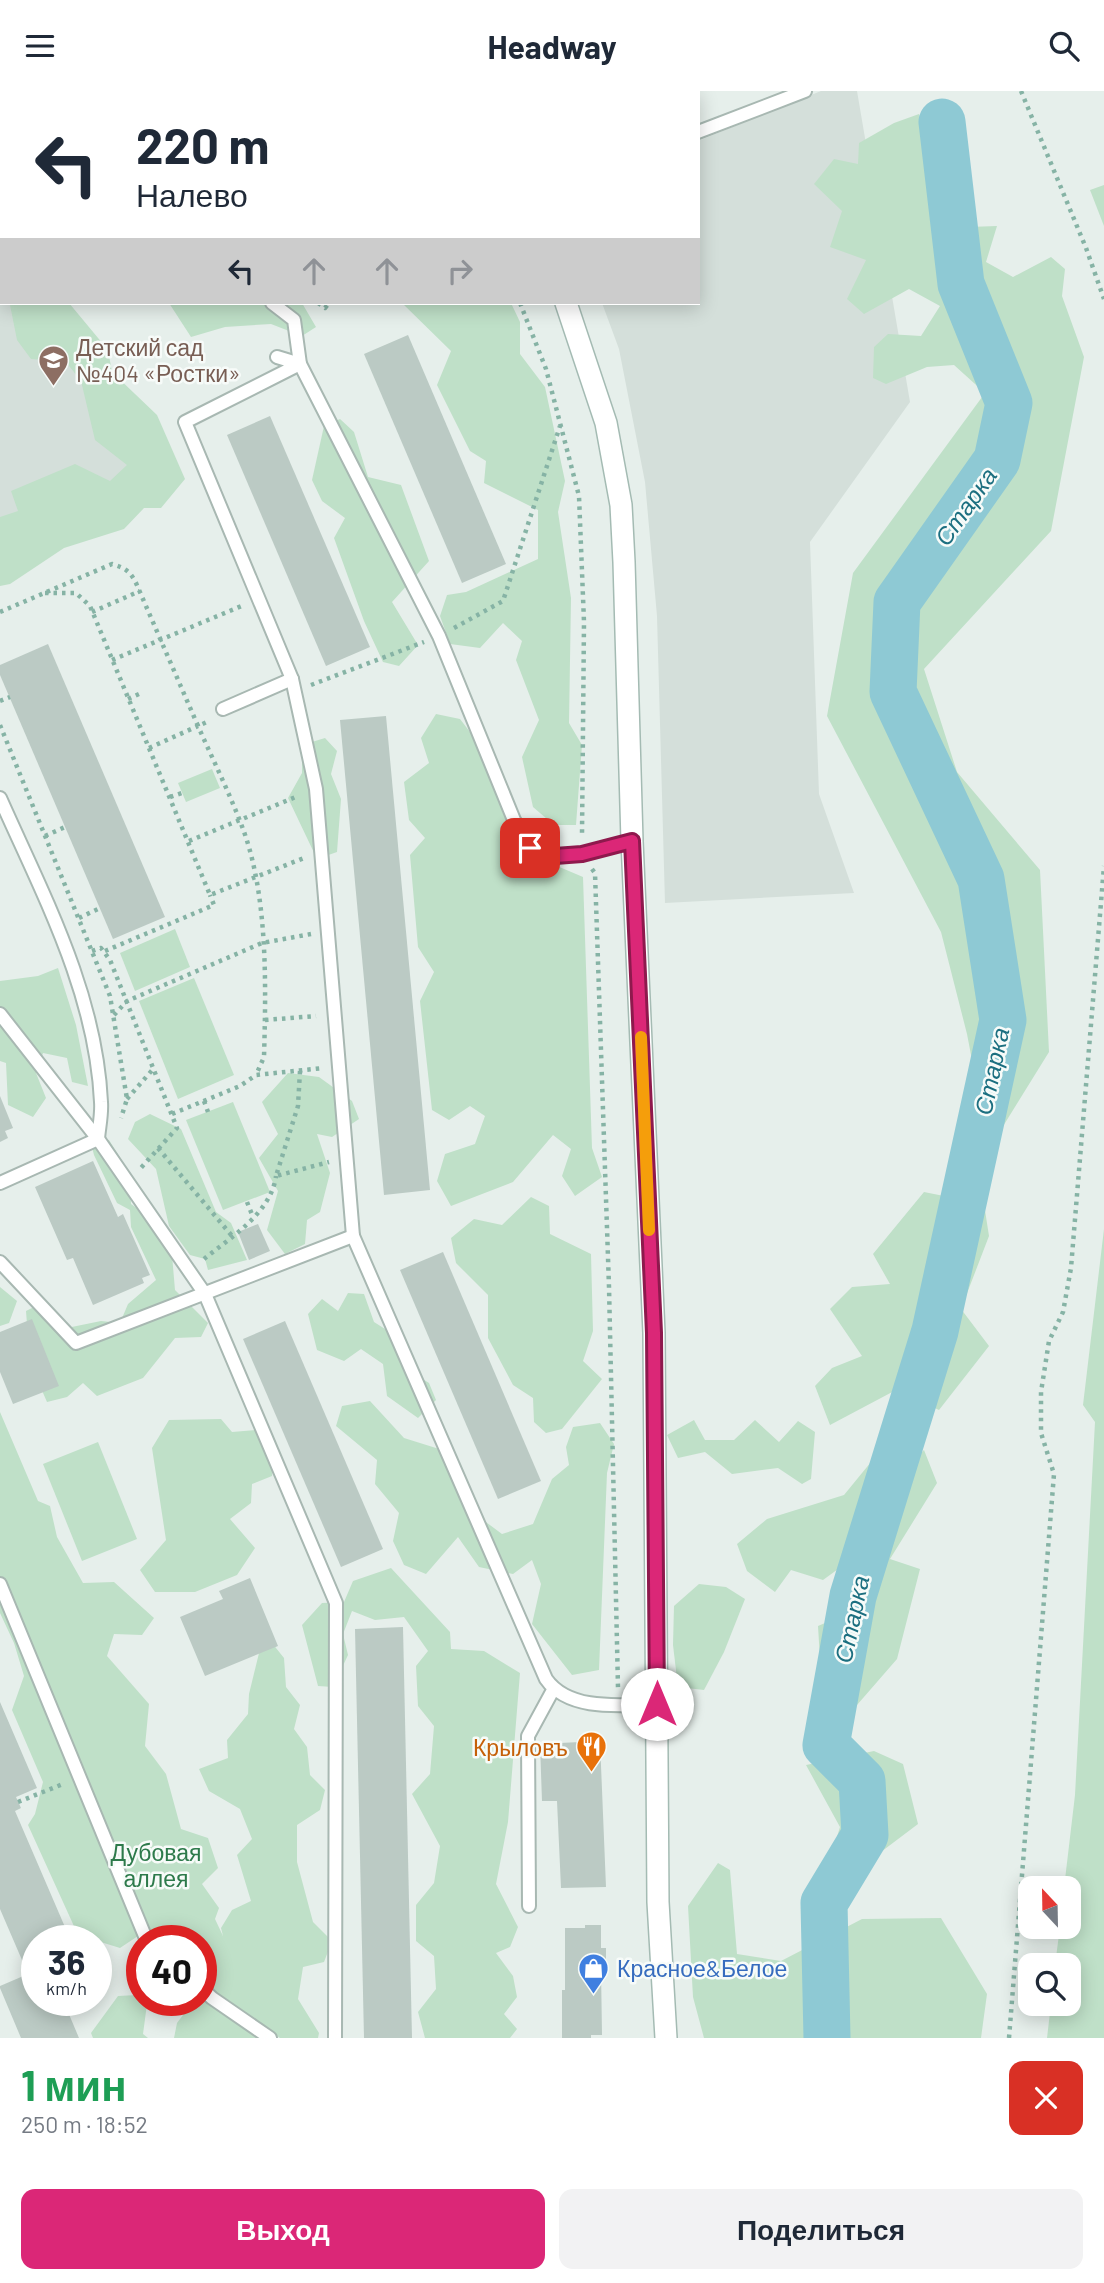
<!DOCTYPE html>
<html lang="ru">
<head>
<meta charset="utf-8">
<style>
	body { margin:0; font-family:Barlow,sans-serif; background:#f2f2f3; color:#1f2937; height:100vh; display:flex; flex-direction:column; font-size:26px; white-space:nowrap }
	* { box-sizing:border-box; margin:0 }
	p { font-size:23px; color:#747a83 }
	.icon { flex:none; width:38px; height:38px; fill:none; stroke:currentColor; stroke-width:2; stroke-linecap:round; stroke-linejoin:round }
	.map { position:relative; height:1947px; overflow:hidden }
	.panel { display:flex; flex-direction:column; background:#fff; flex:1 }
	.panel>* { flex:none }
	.banner { position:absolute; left:0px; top:0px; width:700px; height:214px; box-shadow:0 4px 18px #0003; background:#fff; color:#1f2937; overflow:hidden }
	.needle { width:46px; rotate:338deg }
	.buttons { position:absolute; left:1018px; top:1785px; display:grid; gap:14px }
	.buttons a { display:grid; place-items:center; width:63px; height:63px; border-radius:14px; background:#fff; box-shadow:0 4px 18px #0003; font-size:35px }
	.speed { position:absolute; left:21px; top:1834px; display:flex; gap:14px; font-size:35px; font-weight:700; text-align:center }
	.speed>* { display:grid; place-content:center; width:91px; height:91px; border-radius:50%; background:#fff; box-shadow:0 4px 18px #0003; line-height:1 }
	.speed small { font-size:18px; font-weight:400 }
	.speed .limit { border:10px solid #d22; background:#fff; color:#111 }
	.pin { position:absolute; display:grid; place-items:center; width:60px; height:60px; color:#fff; margin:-30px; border-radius:14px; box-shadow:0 4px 10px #0006 }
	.me { position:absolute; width:77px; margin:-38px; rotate:0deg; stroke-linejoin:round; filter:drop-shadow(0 0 5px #0008) }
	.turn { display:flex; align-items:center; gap:24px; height:147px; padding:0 21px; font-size:32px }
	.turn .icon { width:91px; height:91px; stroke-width:2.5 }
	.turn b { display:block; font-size:49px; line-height:60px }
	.lanes { display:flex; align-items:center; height:66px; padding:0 21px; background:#0003; justify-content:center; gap:35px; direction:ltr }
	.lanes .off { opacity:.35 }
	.round { display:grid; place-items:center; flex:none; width:74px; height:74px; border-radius:14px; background:#f2f2f3 }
	.overview { display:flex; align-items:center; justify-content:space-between; height:119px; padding:0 21px }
	h1 { font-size:42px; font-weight:700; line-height:52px; color:#1e9e55 }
	.cta { display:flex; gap:14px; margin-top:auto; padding:14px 21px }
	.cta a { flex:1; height:80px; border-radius:14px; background:#db2777; color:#fff; font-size:28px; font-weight:700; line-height:80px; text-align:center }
	.cta a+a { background:#f2f2f3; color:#1f2937 }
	header { display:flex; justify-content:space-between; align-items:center; height:91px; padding:0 21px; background:#fff; font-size:32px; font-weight:700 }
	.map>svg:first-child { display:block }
	.built { fill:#d4dfda }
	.green { fill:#bfe0c8 }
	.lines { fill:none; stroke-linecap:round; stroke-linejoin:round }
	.river { stroke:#8ec9d4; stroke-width:47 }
	.building { fill:#bbcac4 }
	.lane-casing { stroke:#a8b8b2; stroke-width:16 }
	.secondary-casing { stroke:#a4bbb3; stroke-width:24 }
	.path { stroke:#86b3a5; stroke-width:4.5; stroke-dasharray:3.5 5; stroke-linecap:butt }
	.lane { stroke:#fff; stroke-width:12 }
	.secondary { stroke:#fff; stroke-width:21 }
	.route-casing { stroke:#8e194d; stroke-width:18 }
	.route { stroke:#db2777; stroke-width:12 }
	.slow { stroke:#f59e0b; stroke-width:12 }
	.labels { text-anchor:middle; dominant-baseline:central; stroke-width:5; stroke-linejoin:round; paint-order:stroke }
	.education-label { font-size:23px; fill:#785e54; stroke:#f7fbf9; text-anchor:start }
	.food-label { font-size:23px; fill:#c56008; stroke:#f7fbf9; text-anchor:end }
	.park-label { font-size:23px; fill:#2d7a4b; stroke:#f7fbf9 }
	.shop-label { font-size:23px; fill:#366cbe; stroke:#f7fbf9; text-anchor:start }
	.water-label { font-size:24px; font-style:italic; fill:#1c6f80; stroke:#f7fbf9 }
</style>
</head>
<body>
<header><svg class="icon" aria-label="menu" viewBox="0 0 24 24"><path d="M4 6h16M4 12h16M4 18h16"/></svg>Headway<svg class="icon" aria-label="search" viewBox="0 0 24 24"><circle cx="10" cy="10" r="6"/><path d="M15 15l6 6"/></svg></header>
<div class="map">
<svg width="1104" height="1947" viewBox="0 0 1104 1947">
	<rect width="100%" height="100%" fill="#e6efeb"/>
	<g class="built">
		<polygon points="821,0 857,0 910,311 810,451 819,703 854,802 665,812 657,525 645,391 619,258 602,212 698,212 698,50"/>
		<polygon points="0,132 2,212 53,212 160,381 0,474"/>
	</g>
	<g class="green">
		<polygon points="155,0 338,0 157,2"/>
		<polygon points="919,23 940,137 997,135 986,171 1013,186 1051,166 1065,178 1062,205 1084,266 1051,440 924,578 957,681 1040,779 1049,961 989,1058 967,943 941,841 827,625 853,482 985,302 954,274 927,276 886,293 873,287 874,256 888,243 921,245 940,215 909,198 864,223 847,208 866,169 830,156 842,120 814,93 834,68 858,73 859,52 894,32"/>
		<polygon points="1104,94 1104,135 1090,99"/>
		<polygon points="7,212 69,212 108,259 112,281 157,324 185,388 161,417 144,417 124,438 64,457 10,493 0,495 0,426 18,420 11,400 75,373 110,390 127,374 95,349 81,290 66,271 31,268 17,249 10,214"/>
		<polygon points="169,212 302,212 316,236 302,245 271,233 225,236 191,246"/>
		<polygon points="402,212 511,212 520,231 520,263 545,296 565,390 558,421 571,507 569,632 582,654 576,734 554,734 533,716 522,666 539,629 516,569 522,550 503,532 480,557 450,553 440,525 447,504 466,501 538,468 538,419 484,392 486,370 470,360 437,294 451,260"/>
		<polygon points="340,328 354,341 368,386 401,394 429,470 392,511 418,554 399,575 383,571 364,530 334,447 345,427 322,410 312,389 324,335"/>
		<polygon points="436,623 460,628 496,675 520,734 510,774 522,785 550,772 583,786 592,1057 602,1086 575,1105 562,1085 571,1058 553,1044 513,1091 451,1115 437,1090 445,1063 475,1053 485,1025 470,1015 449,1029 432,1019 420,910 434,881 418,856 410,764 425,747 409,729 404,691 429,672 421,647"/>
		<polygon points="325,647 337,660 331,683 341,708 337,761 317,768 288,707 302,682 302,654"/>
		<polygon points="212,678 220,697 186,711 178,692"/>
		<polygon points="175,838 190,876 135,900 120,862"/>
		<polygon points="58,877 76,934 88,995 72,991 67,967 43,962 36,982 46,1007 33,1026 8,1014 6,972 0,970 0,890 38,885"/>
		<polygon points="194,887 234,984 178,1008 139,910"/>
		<polygon points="288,982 319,986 352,1010 359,1028 332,1046 317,1043 330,1082 320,1121 307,1129 305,1153 285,1163 267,1139 278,1100 259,1067 278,1043 262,1011"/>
		<polygon points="233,1011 270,1101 223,1119 186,1029"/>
		<polygon points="150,1023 181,1038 216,1121 231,1132 247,1169 208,1179 205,1168 190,1164 169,1135 156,1078 128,1048 135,1031"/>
		<polygon points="90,1048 109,1049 129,1081 131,1113 145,1123 158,1147 172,1164 175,1199 208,1232 201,1246 175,1247 143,1287 97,1305 83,1292 67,1306 47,1311 30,1272 26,1220 34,1216 57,1239 101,1230 120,1232 128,1213 156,1189 131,1136 130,1119 117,1112 94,1064"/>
		<polygon points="924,1101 984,1113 989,1145 961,1218 989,1255 939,1319 896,1299 830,1334 815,1295 832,1277 862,1265 830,1218 852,1196 890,1193 873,1163"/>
		<polygon points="531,1106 549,1115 550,1143 591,1163 593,1240 583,1270 602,1288 562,1338 546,1342 534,1331 533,1307 513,1294 488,1247 488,1204 456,1172 451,1147 474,1128 502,1134"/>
		<polygon points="1104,1138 1104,1947 1047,1947 1051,1913 1069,1913 1069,1874 1055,1874 1060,1836 1069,1836 1069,1797 1064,1797 1075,1704 1095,1331 1083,1314"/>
		<polygon points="0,1196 17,1210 9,1232 0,1235"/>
		<polygon points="348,1202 364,1203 374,1231 404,1250 405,1277 429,1292 436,1309 418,1327 387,1305 383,1273 361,1258 344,1270 317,1259 308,1223 322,1208 338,1220"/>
		<polygon points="370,1310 404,1347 452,1362 463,1414 502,1443 533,1433 552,1388 569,1374 566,1356 573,1336 600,1332 614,1353 607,1382 599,1579 572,1584 532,1533 541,1493 532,1469 513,1483 479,1476 458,1446 426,1483 404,1474 393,1450 399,1422 375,1393 377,1369 336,1335 342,1315"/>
		<polygon points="0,1321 38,1410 50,1415 57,1446 83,1492 114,1491 154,1527 142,1544 114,1543 107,1565 149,1613 145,1655 166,1683 181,1738 208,1747 218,1777 202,1793 219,1817 215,1828 223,1845 221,1837 232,1819 251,1810 237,1764 252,1748 240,1718 209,1700 199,1678 228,1667 227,1649 248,1623 249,1603 260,1558 272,1552 284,1567 286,1596 300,1614 294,1638 307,1656 310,1684 325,1699 320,1719 297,1734 297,1771 313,1831 332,1850 324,1871 303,1876 298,1908 319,1942 318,1947 280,1947 262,1934 266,1947 174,1947 177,1932 183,1924 177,1909 201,1909 201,1850 151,1850 147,1839 120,1857 78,1844 28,1734 35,1723 43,1691 12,1619 24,1585 14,1552 0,1522"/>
		<polygon points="221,1328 232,1341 257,1339 275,1359 272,1385 252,1393 251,1412 230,1428 255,1457 237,1484 195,1501 155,1501 140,1479 166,1449 152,1357 169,1329"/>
		<polygon points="694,1329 705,1349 734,1349 755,1329 779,1351 798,1330 815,1341 811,1388 802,1393 778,1377 732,1383 705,1361 678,1367 667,1344"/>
		<polygon points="98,1351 137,1448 82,1470 43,1373"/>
		<polygon points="924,1359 937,1392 890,1468 920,1478 897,1568 857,1614 823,1617 818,1535 839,1526 845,1473 823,1489 791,1479 775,1501 747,1480 737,1453 767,1428 844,1404 871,1371 905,1378"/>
		<polygon points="391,1477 450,1541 451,1558 484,1560 520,1582 508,1731 496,1793 518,1836 510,1856 496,1862 513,1885 517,1906 504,1923 517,1938 510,1947 425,1947 418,1921 436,1898 434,1865 416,1850 416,1814 434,1792 440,1755 412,1703 430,1683 434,1635 418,1615 416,1575 428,1560 404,1526 375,1529 352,1520 343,1543 348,1564 333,1596 318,1595 302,1534 322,1512 344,1511 353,1490"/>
		<polygon points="699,1493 726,1496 745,1508 724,1561 704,1599 678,1596 673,1554 674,1515"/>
		<polygon points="874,1660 903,1673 918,1733 861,1776 824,1788 840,1736 806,1674"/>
		<polygon points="718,1772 730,1779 737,1863 781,1870 862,1828 941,1827 987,1903 981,1947 704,1947 693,1906 688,1815"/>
		<polygon points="137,1904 147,1913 143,1943 148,1947 93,1947 91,1942 118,1905"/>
	</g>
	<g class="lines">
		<polyline class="river" points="827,1947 824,1812 865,1744 862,1690 826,1654 853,1505 935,1240 1003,929 981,788 893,601 897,511 997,369 1009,312 961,193 942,31"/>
	</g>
	<g class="building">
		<polygon points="408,244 506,473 462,492 364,263"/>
		<polygon points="270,325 370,556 326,575 227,344"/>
		<polygon points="48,553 165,826 113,848 0,584 0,574"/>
		<polygon points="386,625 430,1099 384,1104 340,629"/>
		<polygon points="0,1005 13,1037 5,1040 8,1047 0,1051"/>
		<polygon points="93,1070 118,1126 123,1123 150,1184 142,1187 144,1192 93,1214 73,1167 67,1169 35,1096"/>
		<polygon points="258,1133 270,1160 249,1169 238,1141"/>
		<polygon points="443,1161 541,1390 498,1408 400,1179"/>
		<polygon points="32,1228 59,1295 13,1313 0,1281 0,1241"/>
		<polygon points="285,1230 383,1458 341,1476 243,1248"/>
		<polygon points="250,1487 278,1555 205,1585 180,1526 223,1508 219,1500"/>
		<polygon points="403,1536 412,1947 364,1947 355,1538"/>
		<polygon points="0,1611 37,1697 16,1706 21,1717 15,1720 71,1850 37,1850 37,1909 63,1909 79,1947 21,1947 0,1897 0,1895 28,1883 0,1818"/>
		<polygon points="600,1650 606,1796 561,1797 557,1710 542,1710 540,1653"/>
		<polygon points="585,1834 601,1834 601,1857 606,1857 606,1878 601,1878 602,1944 591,1944 591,1947 562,1947 562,1899 565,1899 565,1837 585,1837"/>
	</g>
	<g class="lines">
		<defs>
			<g id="lane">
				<polyline points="7,0 9,2"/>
				<polyline points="698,41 805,0"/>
				<polyline points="272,212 294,229 300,273 439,545 514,729 530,757 555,765 582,763 632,750"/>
				<path d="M277 266 300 273 185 331 292 588 316 698 353 1145 546 1588C569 1621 622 1614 657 1613"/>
				<polyline points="223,618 292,588"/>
				<path d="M0 707C43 804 96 902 101 1011 102 1023 99 1036 98 1048L0 1092"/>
				<polyline points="0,923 98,1048 205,1203 336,1512 335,1947"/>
				<polyline points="0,1171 76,1252 353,1145"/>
				<polyline points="0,1493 147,1850"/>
				<polyline points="529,1815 528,1645 553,1599"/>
				<polyline points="201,1897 212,1907 270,1947"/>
			</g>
			<g id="secondary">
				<polyline points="471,0 472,2"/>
				<polyline points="566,212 606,332 621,414 624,471 632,750 654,1242 658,1811 666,1947"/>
			</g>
		</defs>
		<use href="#lane" class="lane-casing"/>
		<use href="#secondary" class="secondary-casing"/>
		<g class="path">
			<polyline points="198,0 199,2"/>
			<polyline points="253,0 255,2"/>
			<polyline points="296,0 296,2"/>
			<polyline points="415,0 416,2"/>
			<polyline points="1021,0 1086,157 1104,208"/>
			<polyline points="318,212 325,217 329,212"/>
			<polyline points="520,212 546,278 579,405 584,531 582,744"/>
			<polyline points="45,502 76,502 90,515 210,804 304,767"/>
			<path d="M0 521 112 473C125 477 130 480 136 492L198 635 209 630"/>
			<polyline points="92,521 140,500"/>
			<polyline points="454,537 503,510 560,335"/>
			<polyline points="112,569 244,514"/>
			<polyline points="311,594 424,551"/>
			<polyline points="128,608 139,603"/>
			<polyline points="0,610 10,606"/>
			<polyline points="0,634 110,905 127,1008 121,1027"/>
			<path d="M149 657 198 635C213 669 230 703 243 738 268 806 266 894 264 966L256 984"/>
			<polyline points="170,706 182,702"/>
			<polyline points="45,745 65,736"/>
			<polyline points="189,750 298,705"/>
			<polyline points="592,778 595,782 609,1196 618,1597"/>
			<polyline points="79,827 100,817"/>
			<polyline points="92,860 101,857 110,869 177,1037 139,1079"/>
			<polyline points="105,860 214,814 210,804"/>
			<polyline points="114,924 127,910 262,852 311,843"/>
			<polyline points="265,929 316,925"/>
			<polyline points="300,980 298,1015 276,1085 329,1071"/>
			<polyline points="127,1008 154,977"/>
			<polyline points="204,1010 208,1021"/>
			<polyline points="172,1023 240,995 256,984 323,977"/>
			<polyline points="158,1057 232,1145"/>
			<polyline points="247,1111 253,1126"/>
			<path d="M204 1168C231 1146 271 1122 276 1085"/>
			<polyline points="18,1711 63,1693"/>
			<polyline points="1009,1947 1054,1383 1041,1342 1041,1301 1049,1250 1063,1221 1071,1177 1104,775"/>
		</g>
		<use href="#lane" class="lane"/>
		<use href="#secondary" class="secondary"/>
	</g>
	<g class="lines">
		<defs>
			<polyline id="route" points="530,757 555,765 582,763 632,750 654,1242 657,1613"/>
		</defs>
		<use href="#route" class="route-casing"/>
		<use href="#route" class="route"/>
		<polyline class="slow" points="641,946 649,1139"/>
	</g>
	<defs>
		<symbol id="school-pin" viewBox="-11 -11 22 30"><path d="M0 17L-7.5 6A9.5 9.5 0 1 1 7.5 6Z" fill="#8d6e63" stroke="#f7fbf9"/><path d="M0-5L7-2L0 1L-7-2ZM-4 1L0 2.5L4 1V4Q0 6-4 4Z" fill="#fff"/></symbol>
		<symbol id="restaurant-pin" viewBox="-11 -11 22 30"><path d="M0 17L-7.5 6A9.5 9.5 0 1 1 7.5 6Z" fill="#e8710a" stroke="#f7fbf9"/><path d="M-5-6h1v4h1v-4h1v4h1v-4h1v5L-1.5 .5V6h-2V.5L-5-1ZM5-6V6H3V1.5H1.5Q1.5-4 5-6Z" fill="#fff"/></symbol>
		<symbol id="shop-pin" viewBox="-11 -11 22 30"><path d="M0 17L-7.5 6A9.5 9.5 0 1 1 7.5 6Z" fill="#3f7fe0" stroke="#f7fbf9"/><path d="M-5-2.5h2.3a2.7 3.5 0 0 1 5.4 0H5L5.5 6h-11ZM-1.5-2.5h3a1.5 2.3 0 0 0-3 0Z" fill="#fff"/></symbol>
	</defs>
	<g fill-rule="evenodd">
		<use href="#school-pin" x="36" y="252" width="35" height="47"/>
		<use href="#restaurant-pin" x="574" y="1638" width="35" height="47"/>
		<use href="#shop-pin" x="576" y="1860" width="35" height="47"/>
	</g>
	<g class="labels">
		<g class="education-label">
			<text x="76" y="256">Детский сад<tspan x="76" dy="26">№404 «Ростки»</tspan></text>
		</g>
		<g class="food-label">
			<text x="568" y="1656">Крыловъ</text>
		</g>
		<g class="park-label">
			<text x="156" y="1761">Дубовая<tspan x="156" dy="26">аллея</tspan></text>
		</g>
		<g class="shop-label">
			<text x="617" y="1877">Красное&amp;Белое</text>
		</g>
		<g class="water-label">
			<text transform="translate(965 415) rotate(-55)">Старка</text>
			<text transform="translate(991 980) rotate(-78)">Старка</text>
			<text transform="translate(851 1528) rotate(-78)">Старка</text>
		</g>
	</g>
</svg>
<div class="buttons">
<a><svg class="needle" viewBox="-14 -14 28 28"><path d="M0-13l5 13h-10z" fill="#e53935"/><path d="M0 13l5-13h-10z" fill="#747a83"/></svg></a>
<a><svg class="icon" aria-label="search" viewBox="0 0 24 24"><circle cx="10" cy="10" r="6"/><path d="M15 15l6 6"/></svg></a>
</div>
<div class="speed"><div>36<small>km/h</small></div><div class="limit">40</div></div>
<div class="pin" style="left:530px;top:757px;background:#d93025"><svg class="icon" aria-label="arrive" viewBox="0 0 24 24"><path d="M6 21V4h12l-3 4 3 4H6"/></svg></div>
<svg class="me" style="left:657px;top:1613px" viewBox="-20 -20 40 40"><circle r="19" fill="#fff"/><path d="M0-13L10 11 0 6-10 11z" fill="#db2777"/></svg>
<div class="banner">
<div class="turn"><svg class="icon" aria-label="left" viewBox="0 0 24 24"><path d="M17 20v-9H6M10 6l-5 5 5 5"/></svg><div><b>220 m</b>Налево</div></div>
<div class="lanes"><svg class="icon" aria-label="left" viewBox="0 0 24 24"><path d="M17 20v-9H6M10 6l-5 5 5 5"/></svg><svg class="icon off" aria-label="ahead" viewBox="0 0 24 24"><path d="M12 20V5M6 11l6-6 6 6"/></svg><svg class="icon off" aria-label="ahead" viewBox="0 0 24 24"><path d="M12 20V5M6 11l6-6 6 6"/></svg><svg class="icon off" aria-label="right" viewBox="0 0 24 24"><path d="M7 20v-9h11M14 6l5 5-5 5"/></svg></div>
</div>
</div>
<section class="panel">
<div class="overview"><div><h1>1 мин</h1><p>250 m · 18:52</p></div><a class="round" style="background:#d93025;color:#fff"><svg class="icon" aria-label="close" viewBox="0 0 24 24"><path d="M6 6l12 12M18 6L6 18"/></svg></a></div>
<div class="cta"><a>Выход</a><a>Поделиться</a></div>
</section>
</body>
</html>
